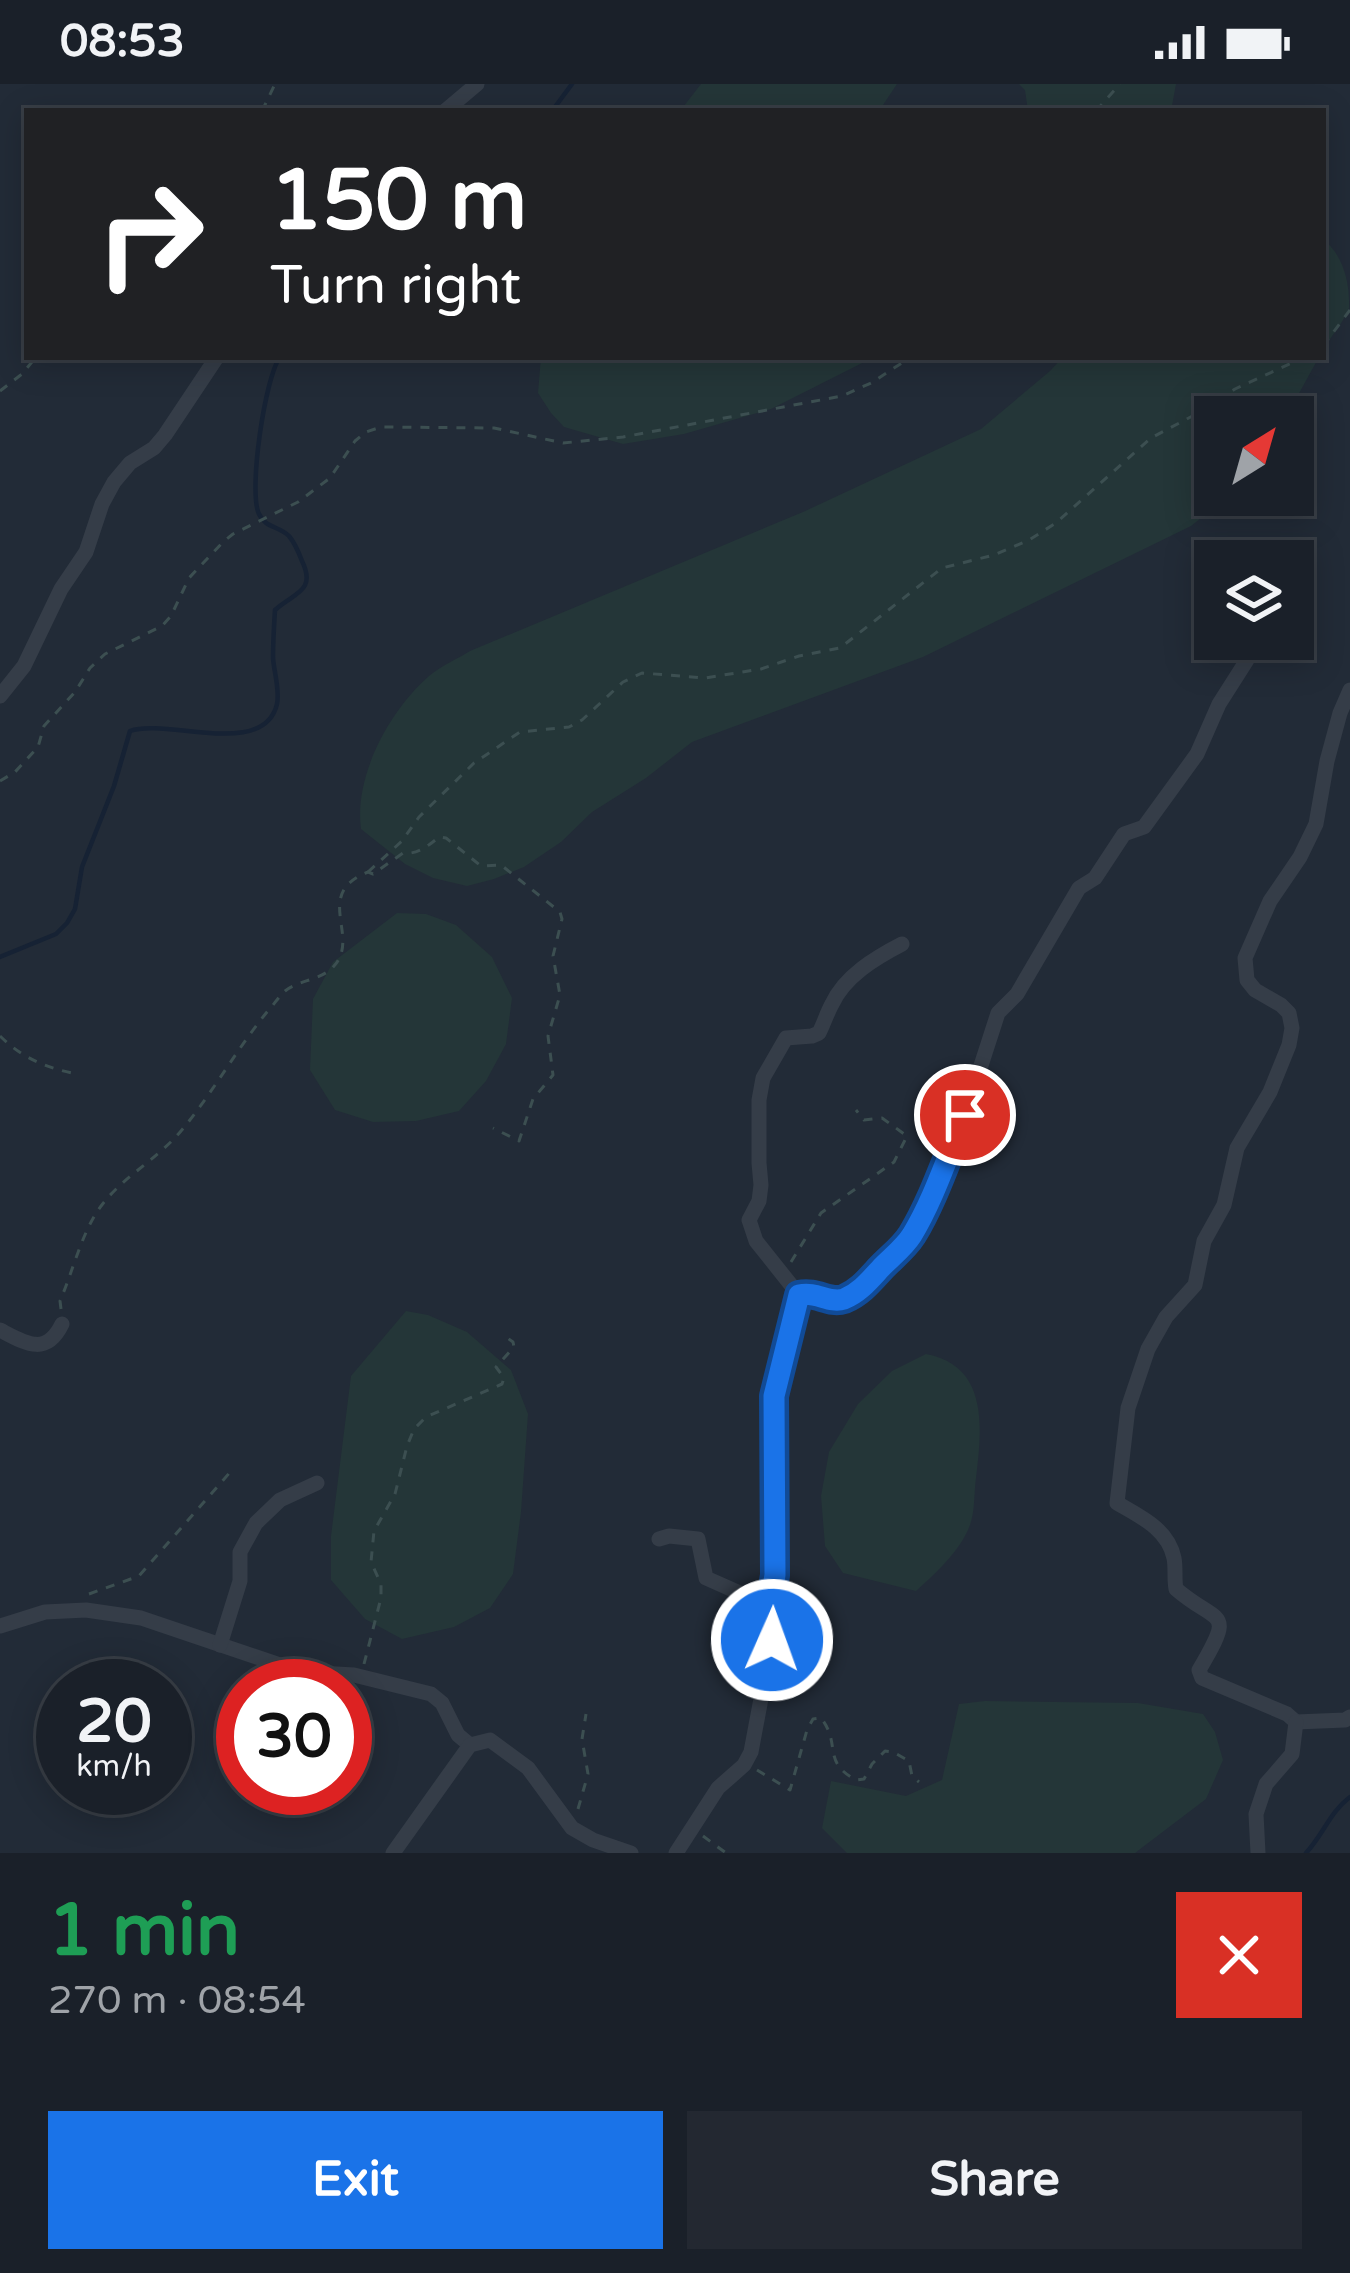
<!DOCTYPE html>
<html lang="en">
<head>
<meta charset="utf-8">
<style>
	body { margin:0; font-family:"Varela Round",sans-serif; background:#232831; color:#f1f3f6; height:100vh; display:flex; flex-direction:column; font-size:45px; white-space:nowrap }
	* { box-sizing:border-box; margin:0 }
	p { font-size:39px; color:#9fa3a8 }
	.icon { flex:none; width:66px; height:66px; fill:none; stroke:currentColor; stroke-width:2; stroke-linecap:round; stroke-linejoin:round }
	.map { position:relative; height:1769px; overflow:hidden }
	.details { display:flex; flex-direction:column; background:#1a2029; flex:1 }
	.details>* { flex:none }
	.banner { position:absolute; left:24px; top:24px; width:1302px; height:252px; border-radius:0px; box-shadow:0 6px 30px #0003,0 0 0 3px #383e46; background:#202124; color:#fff; overflow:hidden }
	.needle { width:78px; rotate:37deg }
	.buttons { position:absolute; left:1194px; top:312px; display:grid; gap:24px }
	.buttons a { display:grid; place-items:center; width:120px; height:120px; border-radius:0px; background:#1a2029; box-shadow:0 6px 30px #0003,0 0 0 3px #383e46; font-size:60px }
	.speed { position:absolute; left:36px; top:1575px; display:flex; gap:24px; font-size:60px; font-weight:700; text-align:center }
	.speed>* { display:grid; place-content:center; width:156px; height:156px; border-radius:50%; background:#1a2029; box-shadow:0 6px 30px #0003,0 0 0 3px #383e46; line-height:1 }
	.speed small { font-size:30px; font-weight:400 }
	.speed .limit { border:18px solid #d22; background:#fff; color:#111 }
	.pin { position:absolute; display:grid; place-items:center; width:102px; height:102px; color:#fff; margin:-51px; border:6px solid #fff; border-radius:50%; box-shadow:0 3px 12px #0007 }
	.me { position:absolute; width:132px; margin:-66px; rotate:2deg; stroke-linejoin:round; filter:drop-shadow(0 0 9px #0008) }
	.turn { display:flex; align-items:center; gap:42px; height:252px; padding:0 48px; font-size:54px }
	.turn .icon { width:156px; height:156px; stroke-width:2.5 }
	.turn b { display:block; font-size:84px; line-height:102px }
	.round { display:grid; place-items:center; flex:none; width:126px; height:126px; border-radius:0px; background:#232831 }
	.overview { display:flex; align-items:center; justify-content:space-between; height:204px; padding:0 48px }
	h1 { font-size:72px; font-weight:700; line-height:90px; color:#1e9e55 }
	.action { display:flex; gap:24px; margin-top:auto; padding:24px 48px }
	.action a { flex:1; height:138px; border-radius:0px; background:#1a73e8; color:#fff; font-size:48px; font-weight:700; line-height:138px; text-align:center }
	.action a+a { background:#232831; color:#f1f3f6 }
	.status { display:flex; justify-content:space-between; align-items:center; height:84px; padding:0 60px; background:#1a2029; direction:ltr }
	.status svg { height:33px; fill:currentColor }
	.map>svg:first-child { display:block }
	.green { fill:#243638 }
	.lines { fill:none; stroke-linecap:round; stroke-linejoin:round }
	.stream { stroke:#162234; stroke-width:4.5 }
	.path { stroke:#3c4f51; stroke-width:3; stroke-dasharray:9 9; stroke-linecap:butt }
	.minor { stroke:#353d48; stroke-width:15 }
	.route-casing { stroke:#114b97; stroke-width:30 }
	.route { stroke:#1a73e8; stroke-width:21 }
</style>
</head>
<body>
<div class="status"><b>08:53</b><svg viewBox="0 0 49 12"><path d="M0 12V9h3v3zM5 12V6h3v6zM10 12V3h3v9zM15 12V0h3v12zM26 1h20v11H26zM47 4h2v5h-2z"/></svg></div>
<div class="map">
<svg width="1350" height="1769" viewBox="0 0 1350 1769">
	<rect width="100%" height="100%" fill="#222b37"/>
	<g class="green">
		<polygon points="701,0 897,0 879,27 680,27"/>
		<polygon points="1019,0 1176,0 1171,27 1028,27 1025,6"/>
		<path d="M1323 155C1343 171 1350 198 1349 224 1344 238 1330 253 1323 266Z"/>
		<polygon points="541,273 874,273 771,325 684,350 623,360 564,343 551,329 538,309"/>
		<path d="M1063 273H1319L1286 333H1215V411H1230L1191 442 923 573 692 658 646 694 592 728 561 758 524 783 494 795 467 802 433 794 405 780 361 745C354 692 389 627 429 592 441 582 457 575 470 567L803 428 981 345 1050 287Z"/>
		<polygon points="397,829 426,830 456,841 492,873 512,914 506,960 486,997 459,1027 416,1037 373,1038 335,1026 310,986 313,915 333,878"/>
		<polygon points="406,1227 428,1231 467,1248 511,1286 528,1330 521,1428 513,1490 490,1524 454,1543 402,1555 365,1535 331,1496 331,1452 351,1292"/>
		<path d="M926 1270C989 1282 982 1344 976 1394 974 1408 975 1428 970 1441 961 1466 935 1490 916 1507L843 1489 825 1462 821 1412 829 1368 858 1320 892 1287Z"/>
		<polygon points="985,1617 1138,1619 1203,1630 1215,1648 1223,1676 1206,1715 1135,1769 847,1769 822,1744 831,1697 906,1712 942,1696 959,1620"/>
	</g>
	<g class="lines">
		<g class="stream">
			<polyline points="552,27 572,0"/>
			<path d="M0 873 56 850 67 839 75 825 82 783 114 702 130 647C167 634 264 675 277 620 280 606 274 588 273 574 273 558 274 542 275 526 293 509 317 508 302 477 299 469 294 458 289 452 279 442 265 444 259 430 248 408 265 293 280 273"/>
			<path d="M1306 1769C1323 1751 1330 1728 1350 1713"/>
		</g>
		<g class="path">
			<polyline points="262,27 275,0"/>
			<polyline points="1096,27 1120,0"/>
			<polyline points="1323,262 1350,226"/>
			<polyline points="0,307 22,290 36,273"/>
			<polyline points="0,697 15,688 38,663 44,642 75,608 90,584 105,570 162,542 171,532 189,494 223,458 233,450 298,418 330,394 355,357 366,348 381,343 494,344 563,359 623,353 842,312 871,299 911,273"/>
			<polyline points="368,788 402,757 419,733 474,679 520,648 569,643 582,636 623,598 642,589 705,594 761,585 799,572 840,564 942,484 994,471 1029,456 1056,439 1151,354 1200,328 1235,305 1305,273"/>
			<path d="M0 952C21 973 44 983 72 989"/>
			<polyline points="791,1178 821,1129 894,1078 907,1052 882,1034 864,1036 856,1026"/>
			<path d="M61 1225 60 1217C72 1189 80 1156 95 1131 116 1096 155 1078 181 1047 212 1010 236 966 267 928 273 922 279 912 285 907 299 896 322 896 334 882 361 852 312 810 368 788L373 790 403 769C417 771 428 762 439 753L446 754 481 782 501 781 560 828 562 835 553 872 560 911 548 952 553 991 533 1015 519 1057 493 1044"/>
			<polyline points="89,1510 139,1492 232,1386"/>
			<polyline points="364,1580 381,1514 381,1500 371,1478 374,1447 395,1410 407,1362 414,1345 426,1333 502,1300 504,1294 496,1283 514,1263 513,1258 506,1253"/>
			<path d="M757 1686 790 1706 807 1646 813 1635 821 1634C842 1661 821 1677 856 1696L864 1695 872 1680 885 1667 893 1668 909 1677 912 1692 919 1698"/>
			<polyline points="578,1725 588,1690 582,1655 586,1630"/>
			<polyline points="703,1752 726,1769"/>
		</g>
		<g class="minor">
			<polyline points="445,27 477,0"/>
			<path d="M1350 606 1340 629 1327 677 1316 740 1300 773 1270 817 1245 874 1247 896 1255 906 1281 921 1289 929 1292 944 1289 961 1270 1008 1237 1064 1224 1121 1204 1157 1195 1201 1166 1233 1148 1265 1128 1324 1117 1419C1141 1433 1168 1445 1174 1474 1176 1484 1174 1495 1176 1505 1219 1542 1236 1523 1199 1586L1202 1594 1287 1630 1296 1638 1345 1636 1350 1633"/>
			<polyline points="0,612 24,582 61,505 86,468 102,420 114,398 130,379 154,364 165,351 217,273"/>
			<path d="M799 1211 756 1157 749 1136 759 1117 761 1101 759 1079V1016L763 994 786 954 812 952 819 949C824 939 827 929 832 920 845 892 875 874 902 860"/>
			<path d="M0 1246C25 1259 46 1273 62 1240"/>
			<polyline points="659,1455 669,1452 698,1455 706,1494 769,1522"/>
			<polyline points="0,1542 45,1528 86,1526 141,1534 301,1588 354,1591 431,1610 442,1619 458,1651 470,1661"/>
			<polyline points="220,1561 240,1497 240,1468 256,1439 280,1416 317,1399"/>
			<polyline points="393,1769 470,1661 490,1656 528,1684 572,1744 593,1756 631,1769"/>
			<polyline points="676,1769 718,1704 744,1681 751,1668 772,1556 769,1522 775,1491 774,1312 799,1211 811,1209 835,1217 848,1214 865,1202 910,1155 965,1031 998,929 1017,910 1079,804 1095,794 1124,750 1144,743 1197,670 1219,620 1247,576"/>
			<polyline points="1258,1769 1256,1730 1266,1700 1292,1670 1296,1638"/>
		</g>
	</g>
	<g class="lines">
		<defs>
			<path id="route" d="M772 1556 770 1522 775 1491 774 1312 799 1211C817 1207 829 1220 844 1215 859 1209 869 1197 880 1185 890 1174 903 1165 912 1151 934 1115 948 1070 965 1031"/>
		</defs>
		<use href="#route" class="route-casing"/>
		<use href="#route" class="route"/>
	</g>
</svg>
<div class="buttons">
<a><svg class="needle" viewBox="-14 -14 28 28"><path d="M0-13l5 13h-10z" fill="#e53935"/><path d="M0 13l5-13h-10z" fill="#9fa3a8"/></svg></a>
<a><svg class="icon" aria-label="layers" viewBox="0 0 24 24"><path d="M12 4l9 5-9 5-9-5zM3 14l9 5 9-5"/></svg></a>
</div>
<div class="speed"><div>20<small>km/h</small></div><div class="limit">30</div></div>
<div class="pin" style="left:965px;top:1031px;background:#d93025"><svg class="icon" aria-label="arrive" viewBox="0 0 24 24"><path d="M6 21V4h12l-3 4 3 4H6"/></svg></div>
<svg class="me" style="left:772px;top:1556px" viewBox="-20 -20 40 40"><circle r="17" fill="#1a73e8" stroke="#fff" stroke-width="3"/><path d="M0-11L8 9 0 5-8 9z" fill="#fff"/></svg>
<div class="banner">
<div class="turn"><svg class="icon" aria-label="right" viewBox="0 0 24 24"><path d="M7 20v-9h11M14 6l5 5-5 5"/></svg><div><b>150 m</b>Turn right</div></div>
</div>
</div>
<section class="details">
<div class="overview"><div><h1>1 min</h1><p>270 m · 08:54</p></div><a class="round" style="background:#d93025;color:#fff"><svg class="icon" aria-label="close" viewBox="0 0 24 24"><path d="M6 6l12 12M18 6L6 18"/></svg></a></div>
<div class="action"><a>Exit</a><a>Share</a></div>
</section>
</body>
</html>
